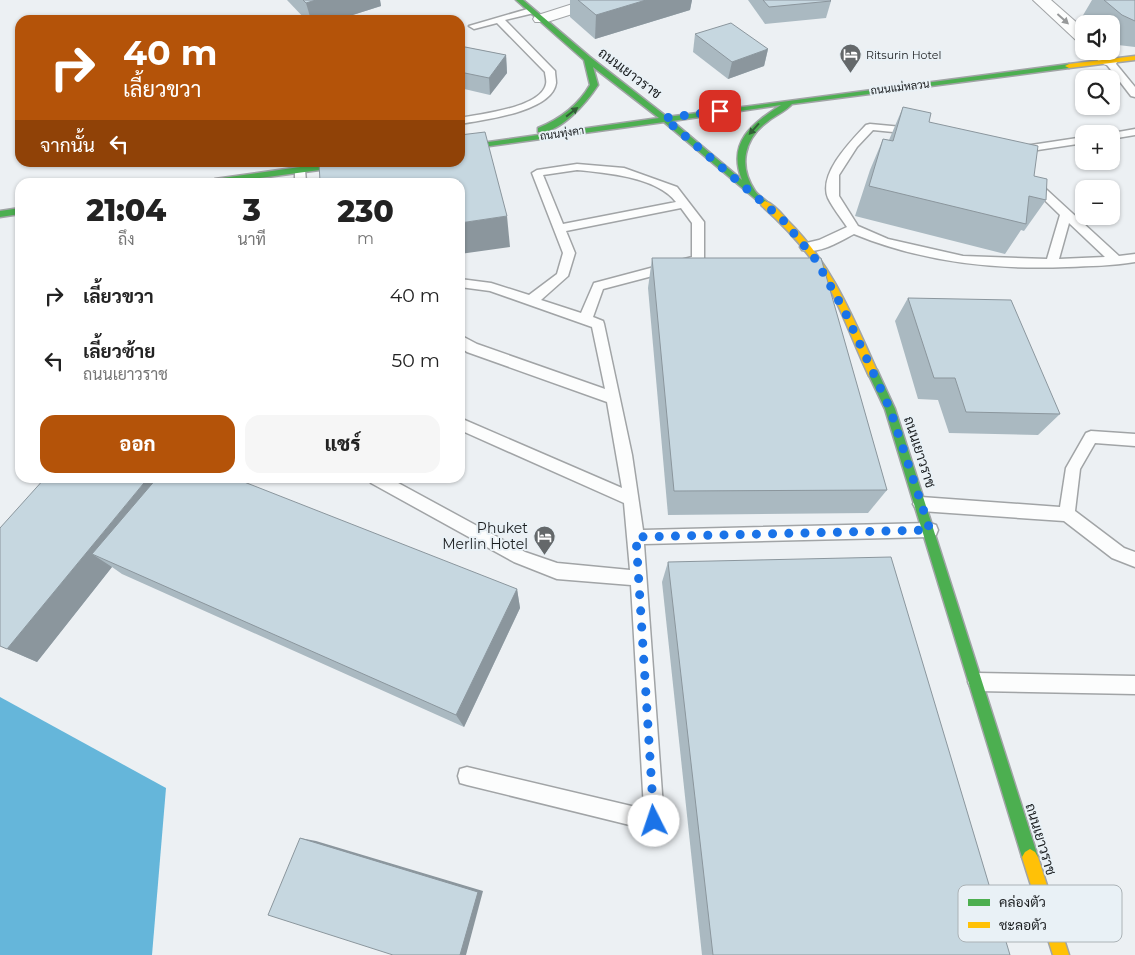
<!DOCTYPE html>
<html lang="th">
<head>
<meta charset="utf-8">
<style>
	body { margin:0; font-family:Montserrat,Sarabun,sans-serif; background:#f6f6f6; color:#222; height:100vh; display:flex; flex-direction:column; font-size:19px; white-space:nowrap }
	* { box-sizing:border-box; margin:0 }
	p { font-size:16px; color:#767676 }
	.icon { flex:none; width:28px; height:28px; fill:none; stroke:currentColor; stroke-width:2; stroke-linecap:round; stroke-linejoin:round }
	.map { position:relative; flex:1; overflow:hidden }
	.drawer { position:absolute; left:15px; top:178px; width:450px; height:305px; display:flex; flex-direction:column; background:#fff; border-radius:15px; box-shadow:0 1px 4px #0004 }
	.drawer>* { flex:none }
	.guide { position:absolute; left:15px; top:15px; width:450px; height:152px; border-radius:15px; box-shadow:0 1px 4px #0004; background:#b45309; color:#fff; overflow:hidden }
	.buttons { position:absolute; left:1075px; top:15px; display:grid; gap:10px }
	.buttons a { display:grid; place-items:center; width:45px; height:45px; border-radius:10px; background:#fff; box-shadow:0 1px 4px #0004; font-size:25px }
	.pin { position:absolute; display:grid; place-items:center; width:42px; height:42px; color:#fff; margin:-21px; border-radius:10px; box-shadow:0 2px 8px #0006 }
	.me { position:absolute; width:55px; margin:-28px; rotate:356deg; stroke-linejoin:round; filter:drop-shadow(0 0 4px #0008) }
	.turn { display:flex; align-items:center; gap:18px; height:105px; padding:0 25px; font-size:22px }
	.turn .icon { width:65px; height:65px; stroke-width:2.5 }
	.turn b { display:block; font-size:35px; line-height:42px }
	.then { display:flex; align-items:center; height:48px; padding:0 25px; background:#0003; gap:10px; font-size:19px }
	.eta { display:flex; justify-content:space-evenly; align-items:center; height:85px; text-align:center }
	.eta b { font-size:30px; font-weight:800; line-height:35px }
	.cta { display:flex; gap:10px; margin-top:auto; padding:10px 25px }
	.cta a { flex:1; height:58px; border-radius:15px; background:#b45309; color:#fff; font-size:20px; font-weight:800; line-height:58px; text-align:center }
	.cta a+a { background:#f6f6f6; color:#222 }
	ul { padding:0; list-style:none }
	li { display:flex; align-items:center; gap:15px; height:65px; padding:0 25px }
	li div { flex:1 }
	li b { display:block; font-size:19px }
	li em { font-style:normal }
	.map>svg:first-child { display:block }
	.water { fill:#65b6da }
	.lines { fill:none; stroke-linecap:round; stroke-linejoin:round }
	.lane-casing { stroke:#a1a4a6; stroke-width:3 }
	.street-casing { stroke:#a1a4a6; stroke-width:2 }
	.fast-casing { stroke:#a1a4a6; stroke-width:3 }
	.slow-casing { stroke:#a1a4a6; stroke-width:3 }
	.lane { fill:#fcfdfd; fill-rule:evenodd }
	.street { fill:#fcfdfd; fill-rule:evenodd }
	.fast { fill:#4caf50; fill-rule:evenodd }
	.slow { fill:#ffc107; fill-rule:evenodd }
	.wall { fill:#aab9c1 }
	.shaded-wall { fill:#8b969d }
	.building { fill:#c6d7e0; stroke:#8b969d }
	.oneway { fill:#97999a }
	.oneway2 { fill:#315f36 }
	.route { stroke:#1a73e8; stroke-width:9; stroke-dasharray:0 16.2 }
	.labels { text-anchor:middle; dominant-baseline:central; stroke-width:4; stroke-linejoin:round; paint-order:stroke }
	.far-poi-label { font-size:11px; fill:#1b1e20; stroke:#e9f1f6; text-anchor:start }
	.far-street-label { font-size:11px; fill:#1b1e20; stroke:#e9f1f6 }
	.street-label { font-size:14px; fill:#1b1e20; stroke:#e9f1f6 }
	.poi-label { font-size:14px; fill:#1b1e20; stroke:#e9f1f6; text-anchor:end }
	.key { fill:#e9f1f6; stroke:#abb2b6; stroke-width:1 }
	.key-label { font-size:14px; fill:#1b1e20 }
</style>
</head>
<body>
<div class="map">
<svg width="1135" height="955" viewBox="0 0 1135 955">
	<rect width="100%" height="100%" fill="#ecf0f3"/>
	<polygon class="water" points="0,697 166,788 152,955 0,955"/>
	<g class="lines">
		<defs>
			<g id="lane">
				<path d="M531 8 535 11 534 13 505 20 555 71C555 75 556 79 556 83 552 112 483 120 460 124V118C480 114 541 108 546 84 547 80 545 75 545 72L497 23 474 29 469 26Z"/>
				<polygon points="1109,58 1112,59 1135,87 1135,97 1131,96 1104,61"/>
				<path d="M870 124 913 128 918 131 913 134 873 130 857 147 839 175V196L858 226 888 239 963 256 1047 259 1060 215 1027 183 1025 181 1031 177 1035 179 1119 256 1135 254V262C1112 266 1090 266 1067 267 994 270 922 262 854 234 840 241 819 255 802 250L800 247 802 244 819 240 847 227C841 218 833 208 828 198 818 174 851 141 866 125ZM1069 223 1105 257 1059 259Z"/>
				<polygon points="1135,129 1135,135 1111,139 1111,134 1107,134"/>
				<polygon points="1084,137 1084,143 1018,153 1013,150 1018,147"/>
				<path d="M577 164 624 168 677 187 704 222V260L702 263 603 289 593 317 603 321 604 324 632 455 643 530 930 523 936 525 938 530 936 535 930 537 644 544 664 821 661 828 654 831 467 785 460 783 458 776 460 769 467 767 644 809 631 585 557 579 514 562 371 483 368 478H389L525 552 557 563 630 570 624 503 460 430V418L622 488 607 402 467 352 460 347V335L477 344 605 389 592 327 490 291 460 287V279L491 283 529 295 557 274 563 253 532 173 537 170ZM577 170C607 173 657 177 676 202L563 224 543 175ZM681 208 692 223V257L594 283 581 313 541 300 568 276 575 253 566 231Z"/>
				<polygon points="300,167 305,170 306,182 295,182 295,170"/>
				<polygon points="1091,431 1135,434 1135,446 1095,443 1080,469 1075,511 1124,548 1135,552 1135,567 1112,558 1064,521 921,511 916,509 913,504 916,499 921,497 1060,507 1066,468 1086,433"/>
				<polygon points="977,673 1135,676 1135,694 977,691 971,688 968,682 971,676"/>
			</g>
			<g id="street">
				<polygon points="585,0 609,0 607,3 547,22 535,22 533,19 535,16"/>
				<polygon points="1033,0 1051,0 1084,29 1084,43 1078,42"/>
				<path d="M1090 51H1108L1118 61 1115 65C1104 68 1096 60 1090 51Z"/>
			</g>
			<g id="fast">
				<path d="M516 0H523L590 57 667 117 1069 64 1073 66 1069 68 792 104C786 111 774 116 767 122 744 139 738 166 755 191 758 196 765 199 769 204L765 207 664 122 460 150V146L659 118 593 67 598 85C587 102 560 134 538 132V128C560 119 578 106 590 85L584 60ZM781 105C752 124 727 142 742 180L672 121Z"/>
				<polygon points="335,162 361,162 357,165 230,182 211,182 215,179"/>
				<polygon points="20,208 20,214 0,217 0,211"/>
				<polygon points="873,369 877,370 895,409 1038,857 1035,862 1030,865 1025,862 1022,857 885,409 868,373"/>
			</g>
			<g id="slow">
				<polygon points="1135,56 1135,60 1069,68 1065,66 1069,64"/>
				<path d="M765 201C774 204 782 214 788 221 832 264 853 318 878 373L877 376H869C855 347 845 317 830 289 813 256 789 230 762 206L761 204Z"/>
				<polygon points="1030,849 1035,852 1038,857 1069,955 1053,955 1022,857 1025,852"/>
			</g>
		</defs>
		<use href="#lane" class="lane-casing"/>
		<use href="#street" class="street-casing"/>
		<use href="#fast" class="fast-casing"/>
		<use href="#slow" class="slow-casing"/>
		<use href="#lane" class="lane"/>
		<use href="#street" class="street"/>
		<use href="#fast" class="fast"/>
		<use href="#slow" class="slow"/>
	</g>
	<g class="wall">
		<polygon points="287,0 380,0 381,6 337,20 306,20"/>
		<polygon points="570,0 692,0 690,10 595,39 570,17"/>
		<polygon points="748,0 830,0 831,1 826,18 765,24"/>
		<polygon points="1092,0 1135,0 1135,47 1118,45 1111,42 1111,24 1089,24 1082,17"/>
		<polygon points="695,34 768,49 764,66 728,79 693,52"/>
		<polygon points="460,46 506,55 507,73 490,95 460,88"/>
		<polygon points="903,107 929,122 1034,176 1046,200 1024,231 1021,230 1005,254 855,216 870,170 883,139 889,140"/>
		<polygon points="652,258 887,490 868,513 668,515 648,288"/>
		<polygon points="908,298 1060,414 1038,435 949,433 938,400 918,399 895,321"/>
		<polygon points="0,528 517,589 520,608 464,727 122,574 112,567 37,662 7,649"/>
		<polygon points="668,562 1010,955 702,955 662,582"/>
	</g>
	<g class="shaded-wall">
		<polygon points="316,0 380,0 381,6 337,20 311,20 306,3"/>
		<polygon points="646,0 692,0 690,10 595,39 596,15"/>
		<polygon points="768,49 764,66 728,79 732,62"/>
		<polygon points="506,55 507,73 490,95 489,78"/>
		<polygon points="507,216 510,247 460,254 460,223"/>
		<polygon points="148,478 177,478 92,554 112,567 37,662 7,649"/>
		<polygon points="517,589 520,608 464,727 456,715"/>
		<polygon points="300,838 316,841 483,891 466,955 460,955"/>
	</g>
	<g class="building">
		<polygon points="303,0 316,0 306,3"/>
		<polygon points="578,0 646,0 596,15"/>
		<polygon points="763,0 830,0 831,1 769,7"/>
		<polygon points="1104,0 1135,0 1135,21 1122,15"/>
		<polygon points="244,18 244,20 228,20"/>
		<polygon points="392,18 401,20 391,20"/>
		<polygon points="731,23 768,49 732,62 695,34"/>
		<polygon points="460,46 506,55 489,78 460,72"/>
		<polygon points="903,107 931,113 929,122 1038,146 1034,176 1047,179 1046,200 1029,196 1026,224 869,186 883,139 893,141"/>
		<polygon points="485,132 507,216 460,223 460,182 320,182 319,162 460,162 460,135"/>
		<polygon points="652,258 821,258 887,490 674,491"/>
		<polygon points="908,298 1011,300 1060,414 966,412 955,378 934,378"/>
		<polygon points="45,478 148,478 7,649 0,646 0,528"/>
		<polygon points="157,478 234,478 517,589 456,715 92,554"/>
		<polygon points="891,557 1010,955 713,955 668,562"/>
		<polygon points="300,838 478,892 460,955 393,955 268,915"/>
	</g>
	<defs><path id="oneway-solid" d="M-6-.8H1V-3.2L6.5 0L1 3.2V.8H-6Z" transform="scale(1.25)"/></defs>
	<use class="oneway" href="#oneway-solid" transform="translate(1063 19) rotate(42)"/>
	<g class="oneway2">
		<use href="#oneway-solid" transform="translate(572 112) rotate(-38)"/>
		<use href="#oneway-solid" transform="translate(754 129) rotate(132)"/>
	</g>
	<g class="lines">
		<polyline class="route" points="654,821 636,537 930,530 890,409 845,312 816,260 782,219 664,118 720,111"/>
	</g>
	<defs>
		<symbol id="hotel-pin" viewBox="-11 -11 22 30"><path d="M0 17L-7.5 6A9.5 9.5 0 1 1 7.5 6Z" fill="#64686a" stroke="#e9f1f6"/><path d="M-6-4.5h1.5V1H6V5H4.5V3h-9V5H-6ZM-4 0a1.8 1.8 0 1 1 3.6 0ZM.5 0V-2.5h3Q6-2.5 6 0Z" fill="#fff"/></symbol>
	</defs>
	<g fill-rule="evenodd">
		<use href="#hotel-pin" x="838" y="42" width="25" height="34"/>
		<use href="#hotel-pin" x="532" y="524" width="25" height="34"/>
	</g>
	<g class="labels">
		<g class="far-poi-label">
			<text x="866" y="55">Ritsurin Hotel</text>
		</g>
		<g class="far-street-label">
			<text transform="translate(900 87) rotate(-7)">ถนนแม่หลวน</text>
			<text transform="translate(562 133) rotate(-8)">ถนนทุ่งคา</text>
		</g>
		<g class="street-label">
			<text transform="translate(630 73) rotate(37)">ถนนเยาวราช</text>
			<text transform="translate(920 452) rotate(72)">ถนนเยาวราช</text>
			<text transform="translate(1041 839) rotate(73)">ถนนเยาวราช</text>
		</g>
		<g class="poi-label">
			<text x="528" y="528">Phuket<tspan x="528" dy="16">Merlin Hotel</tspan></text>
		</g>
	</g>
	<rect x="958" y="885" width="164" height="57" rx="8" class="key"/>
	<rect x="968" y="899" width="22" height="7" fill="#4caf50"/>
	<rect x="968" y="922" width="22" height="6" fill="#ffc107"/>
	<g class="key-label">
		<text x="999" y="907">คล่องตัว</text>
		<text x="999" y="930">ชะลอตัว</text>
	</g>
</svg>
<div class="buttons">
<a><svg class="icon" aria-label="sound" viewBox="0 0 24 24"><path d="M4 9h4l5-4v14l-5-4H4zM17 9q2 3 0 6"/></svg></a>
<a><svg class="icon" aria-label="search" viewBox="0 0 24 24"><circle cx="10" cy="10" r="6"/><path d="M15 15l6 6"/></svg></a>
<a>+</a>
<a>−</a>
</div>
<div class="pin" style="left:720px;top:111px;background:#d93025"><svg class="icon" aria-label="arrive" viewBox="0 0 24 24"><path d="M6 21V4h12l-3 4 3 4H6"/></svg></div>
<svg class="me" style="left:654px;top:821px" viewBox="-20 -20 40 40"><circle r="19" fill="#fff"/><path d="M0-13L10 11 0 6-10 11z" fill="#1a73e8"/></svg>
<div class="guide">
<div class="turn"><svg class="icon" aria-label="right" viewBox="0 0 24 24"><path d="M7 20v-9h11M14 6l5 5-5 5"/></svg><div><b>40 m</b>เลี้ยวขวา</div></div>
<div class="then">จากนั้น<svg class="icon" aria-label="left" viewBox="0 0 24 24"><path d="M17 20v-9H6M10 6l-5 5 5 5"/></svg></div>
</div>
<section class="drawer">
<div class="eta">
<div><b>21:04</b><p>ถึง</p></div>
<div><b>3</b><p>นาที</p></div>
<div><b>230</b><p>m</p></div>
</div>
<ul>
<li><svg class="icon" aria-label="right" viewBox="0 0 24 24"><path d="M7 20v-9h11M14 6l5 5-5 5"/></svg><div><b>เลี้ยวขวา</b></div><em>40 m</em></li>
<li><svg class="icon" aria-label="left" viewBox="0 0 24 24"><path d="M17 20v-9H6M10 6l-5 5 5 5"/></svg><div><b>เลี้ยวซ้าย</b><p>ถนนเยาวราช</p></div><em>50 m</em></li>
</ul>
<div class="cta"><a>ออก</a><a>แชร์</a></div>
</section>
</div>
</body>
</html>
